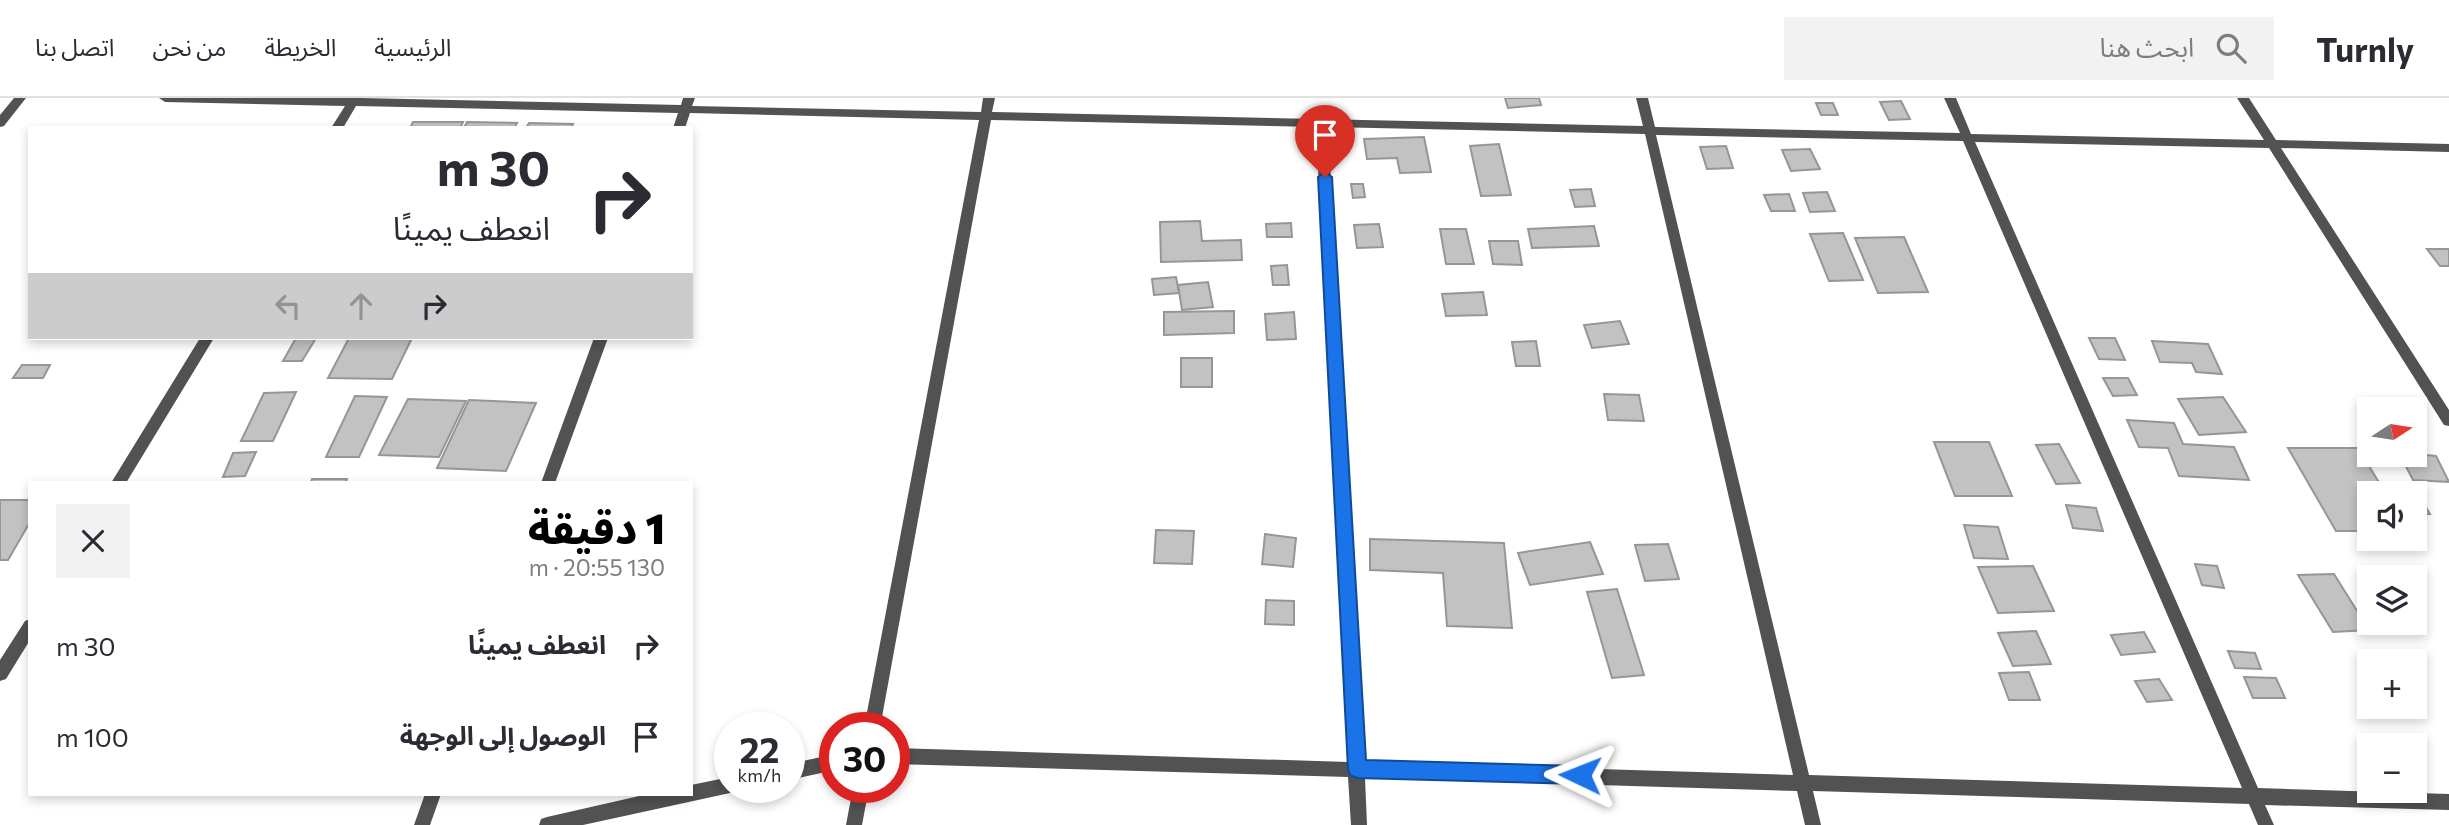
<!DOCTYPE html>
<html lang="ar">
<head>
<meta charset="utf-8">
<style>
	body { margin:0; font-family:Commissioner,"Noto Sans Arabic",sans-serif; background:#f2f2f3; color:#2b2b33; direction:rtl; height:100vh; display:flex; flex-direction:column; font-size:26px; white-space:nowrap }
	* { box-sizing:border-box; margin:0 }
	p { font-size:23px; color:#7c7c81 }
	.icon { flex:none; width:38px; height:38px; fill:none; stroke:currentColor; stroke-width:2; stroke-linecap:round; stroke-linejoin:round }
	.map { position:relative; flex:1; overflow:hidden; direction:ltr }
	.details { position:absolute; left:28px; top:383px; width:665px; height:315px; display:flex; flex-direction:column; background:#fff; border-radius:0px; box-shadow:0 4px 10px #0003; direction:rtl }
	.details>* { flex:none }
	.guide { position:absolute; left:28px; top:28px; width:665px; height:214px; border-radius:0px; box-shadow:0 4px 10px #0003; direction:rtl; background:#fff; color:#2b2b33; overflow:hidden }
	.needle { width:46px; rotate:78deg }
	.tools { position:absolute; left:2357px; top:299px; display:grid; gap:14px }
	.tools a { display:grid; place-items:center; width:70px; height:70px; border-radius:0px; background:#fff; box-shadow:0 4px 10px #0003; font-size:35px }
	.speed { position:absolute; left:714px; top:614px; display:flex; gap:14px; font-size:35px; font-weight:700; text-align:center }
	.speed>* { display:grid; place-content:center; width:91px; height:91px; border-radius:50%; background:#fff; box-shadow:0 4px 10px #0003; line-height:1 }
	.speed small { font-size:18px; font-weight:400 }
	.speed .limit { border:10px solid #d22; background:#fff; color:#111 }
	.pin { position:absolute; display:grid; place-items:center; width:60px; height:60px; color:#fff; margin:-72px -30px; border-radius:50% 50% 50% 0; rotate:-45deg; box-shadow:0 0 7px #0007 }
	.pin .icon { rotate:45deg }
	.me { position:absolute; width:77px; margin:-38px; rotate:272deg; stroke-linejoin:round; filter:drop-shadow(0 0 5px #0008) }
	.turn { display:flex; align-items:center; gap:24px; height:147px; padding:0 28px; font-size:32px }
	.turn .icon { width:91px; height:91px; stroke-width:2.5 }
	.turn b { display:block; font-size:49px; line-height:60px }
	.lanes { display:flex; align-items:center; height:66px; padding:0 28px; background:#0003; justify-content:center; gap:35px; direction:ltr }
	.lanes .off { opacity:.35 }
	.round { display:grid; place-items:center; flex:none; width:74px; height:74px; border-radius:0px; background:#f2f2f3 }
	.summary { display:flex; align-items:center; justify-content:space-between; height:119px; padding:0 28px }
	h1 { font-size:42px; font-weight:800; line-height:52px; color:#000 }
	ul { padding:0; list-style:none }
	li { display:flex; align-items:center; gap:21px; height:91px; padding:0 28px }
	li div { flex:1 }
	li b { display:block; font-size:26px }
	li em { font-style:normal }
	header { display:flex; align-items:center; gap:42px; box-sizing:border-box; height:98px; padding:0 35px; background:#fff; border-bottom:2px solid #e1e1e2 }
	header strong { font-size:33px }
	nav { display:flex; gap:38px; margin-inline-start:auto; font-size:24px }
	.search { width:490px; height:63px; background:#f2f2f3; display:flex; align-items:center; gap:18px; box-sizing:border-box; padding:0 24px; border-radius:0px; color:#7c7c81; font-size:26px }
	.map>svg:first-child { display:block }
	.building { fill:#c2c2c2; stroke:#969696; stroke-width:2 }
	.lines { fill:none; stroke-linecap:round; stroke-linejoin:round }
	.minor { fill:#525252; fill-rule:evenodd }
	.tertiary { fill:#525252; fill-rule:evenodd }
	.route { fill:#1a73e8; stroke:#114b97; stroke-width:2 }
</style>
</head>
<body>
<header>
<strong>Turnly</strong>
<div class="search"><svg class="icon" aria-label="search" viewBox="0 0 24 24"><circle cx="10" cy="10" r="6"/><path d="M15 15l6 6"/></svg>ابحث هنا</div>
<nav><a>الرئيسية</a><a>الخريطة</a><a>من نحن</a><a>اتصل بنا</a></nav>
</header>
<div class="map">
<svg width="2449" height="727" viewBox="0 0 2449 727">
	<rect width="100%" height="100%" fill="#fff"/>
	<g class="building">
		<polygon points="1505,0 1539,0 1541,7 1508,10"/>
		<polygon points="1901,3 1910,21 1889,22 1880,4"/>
		<polygon points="1816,5 1833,5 1838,17 1821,17"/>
		<polygon points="413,24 463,24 460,30 410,30"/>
		<polygon points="467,24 517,25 514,30 464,30"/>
		<polygon points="529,25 573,26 571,30 526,30"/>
		<polygon points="1424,39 1431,74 1400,75 1397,60 1367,61 1364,41"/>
		<polygon points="1499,46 1511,97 1481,98 1470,48"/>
		<polygon points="1726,48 1733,70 1707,71 1700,49"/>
		<polygon points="1810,51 1820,71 1791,73 1782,52"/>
		<polygon points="1351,86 1363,86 1365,99 1353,100"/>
		<polygon points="1591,91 1595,108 1575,109 1570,92"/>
		<polygon points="1827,94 1835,113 1810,114 1803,95"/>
		<polygon points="1789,96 1795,113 1771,113 1764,97"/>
		<polygon points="1200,123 1202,143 1241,142 1242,162 1161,164 1160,124"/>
		<polygon points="1291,125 1292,139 1267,139 1266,126"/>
		<polygon points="1379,126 1383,149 1357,150 1354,127"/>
		<polygon points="1594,128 1599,148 1532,150 1528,131"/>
		<polygon points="1440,131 1466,131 1474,166 1446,166"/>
		<polygon points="1843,135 1863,182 1829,183 1810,136"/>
		<polygon points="1904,139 1928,194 1878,195 1855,140"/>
		<polygon points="1489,143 1518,143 1522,167 1493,166"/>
		<polygon points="2427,151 2449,151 2449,168 2440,168"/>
		<polygon points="1287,167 1289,187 1273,187 1271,168"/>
		<polygon points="1176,179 1179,195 1154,197 1152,181"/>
		<polygon points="1208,184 1213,209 1182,212 1178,187"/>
		<polygon points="1483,194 1487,217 1446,218 1442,196"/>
		<polygon points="1234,213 1234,235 1164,237 1164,214"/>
		<polygon points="1294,214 1296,241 1267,242 1265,216"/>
		<polygon points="1620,223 1629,246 1592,250 1584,227"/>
		<polygon points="296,240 316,240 302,263 283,263"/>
		<polygon points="349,240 412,240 392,281 328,280"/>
		<polygon points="2089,240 2115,240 2125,262 2099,261"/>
		<polygon points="1536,243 1540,268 1516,268 1512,244"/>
		<polygon points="2152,243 2208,246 2222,276 2196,274 2192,265 2160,264"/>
		<rect x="1181" y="260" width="31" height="29"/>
		<polygon points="22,267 50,267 43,280 13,280"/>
		<polygon points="2103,280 2128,280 2137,297 2113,298"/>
		<polygon points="296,294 273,343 241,343 264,295"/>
		<polygon points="1604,296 1639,297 1644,323 1608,322"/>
		<polygon points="355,298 387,299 359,359 326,359"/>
		<polygon points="2223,299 2246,334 2199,337 2178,301"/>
		<polygon points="408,301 466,303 439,359 379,357"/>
		<polygon points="469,302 536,305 506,373 437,370"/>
		<polygon points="2127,322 2174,325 2183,346 2234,349 2249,382 2179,378 2168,350 2139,349"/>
		<polygon points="1934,344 1989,344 2012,398 1955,398"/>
		<polygon points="2059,346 2080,385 2056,386 2036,347"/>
		<polygon points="2288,350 2358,350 2386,396 2370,396 2370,433 2336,433"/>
		<polygon points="256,354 245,378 223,379 233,355"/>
		<polygon points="2415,356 2436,358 2449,384 2413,382 2400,357"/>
		<polygon points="312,381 347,381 345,385 311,385"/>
		<polygon points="2415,399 2420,399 2430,416 2415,416"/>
		<polygon points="0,402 30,402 30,424 8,462 0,462"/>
		<polygon points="2066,407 2096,410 2103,433 2073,430"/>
		<polygon points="1964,427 1998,429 2008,461 1974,460"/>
		<polygon points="1156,432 1194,433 1192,466 1154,465"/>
		<polygon points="1265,436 1296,440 1293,469 1262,466"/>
		<polygon points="1370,441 1504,445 1512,530 1447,528 1443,475 1370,472"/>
		<polygon points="1590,444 1603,476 1530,487 1518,455"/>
		<polygon points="1668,446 1679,481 1645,483 1635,447"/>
		<polygon points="2195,466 2217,468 2224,490 2202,487"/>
		<polygon points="2033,468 2054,513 1998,515 1978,469"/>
		<polygon points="2334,476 2369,532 2333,534 2298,477"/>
		<polygon points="1617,491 1644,577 1612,580 1587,494"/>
		<polygon points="1266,502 1294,503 1294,527 1265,526"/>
		<polygon points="2036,533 2051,566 2013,568 1998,535"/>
		<polygon points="2144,534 2155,554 2121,557 2111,537"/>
		<polygon points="2228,553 2255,555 2261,571 2235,570"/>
		<polygon points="2029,574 2040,602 2009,602 1999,575"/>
		<polygon points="2244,579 2276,580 2285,600 2253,600"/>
		<polygon points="2159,581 2172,602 2147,604 2135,583"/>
	</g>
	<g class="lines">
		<g class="minor">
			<path d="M159 0H361L681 7 683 0H695L692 8 981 14 983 0H995L992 14 1643 28 1636 0H1648L1655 29 1960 35 1944 0H1956L1971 36 2264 42 2237 0H2249L2276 42 2449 46V54L2281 50 2449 312V328L2444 327 2269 50 1975 44 2258 690 2449 696V712L2265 707 2274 727H2258L2249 706 1813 693 1821 727H1805L1797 693 1365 680 1367 727H1351L1348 679 894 666V650L1348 664 1316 29 991 22 880 630H864L979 22 690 15 685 30H673L678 15 356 8 343 30H331L345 8 165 4ZM1328 29 1645 36 1793 677 1364 664ZM1656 37 1963 43 2242 690 1809 677Z"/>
			<polygon points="200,240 214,240 126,385 111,385"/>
			<polygon points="594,240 608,240 555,385 541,385"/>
			<polygon points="30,521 30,542 6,581 0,583 0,562 25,523"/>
			<polygon points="835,656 835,672 789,682 789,666"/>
			<polygon points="730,679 730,690 737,690 730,695 583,727 539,727 541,721 547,719 648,696 691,696 691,687"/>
			<polygon points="853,690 869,690 862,727 846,727"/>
			<polygon points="425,696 441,696 430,727 414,727"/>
		</g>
		<polygon class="tertiary" points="14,0 26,0 4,28 0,29 0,17"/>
	</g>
	<polygon class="route" points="1325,74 1332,79 1366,662 1580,668 1586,671 1589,677 1586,683 1580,686 1357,680 1350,677 1348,671 1318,79"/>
</svg>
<div class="tools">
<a><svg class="needle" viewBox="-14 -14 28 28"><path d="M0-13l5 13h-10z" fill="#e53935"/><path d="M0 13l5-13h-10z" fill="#7c7c81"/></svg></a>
<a><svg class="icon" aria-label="sound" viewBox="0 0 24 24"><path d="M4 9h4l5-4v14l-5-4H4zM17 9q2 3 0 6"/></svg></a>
<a><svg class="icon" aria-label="layers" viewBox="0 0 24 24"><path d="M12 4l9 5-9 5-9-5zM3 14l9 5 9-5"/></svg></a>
<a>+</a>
<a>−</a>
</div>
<div class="speed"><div>22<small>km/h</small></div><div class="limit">30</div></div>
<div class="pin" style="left:1325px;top:79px;background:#d93025"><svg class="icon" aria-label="arrive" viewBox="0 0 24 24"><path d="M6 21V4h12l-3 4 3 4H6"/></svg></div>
<svg class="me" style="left:1580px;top:677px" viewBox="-20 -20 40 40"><path d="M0-17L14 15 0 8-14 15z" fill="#1a73e8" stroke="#fff" stroke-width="4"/></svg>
<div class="guide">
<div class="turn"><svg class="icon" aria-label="right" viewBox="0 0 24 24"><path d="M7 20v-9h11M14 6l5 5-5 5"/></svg><div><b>30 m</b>انعطف يمينًا</div></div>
<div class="lanes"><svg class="icon off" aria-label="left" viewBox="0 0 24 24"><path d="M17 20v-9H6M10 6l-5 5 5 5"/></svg><svg class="icon off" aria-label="ahead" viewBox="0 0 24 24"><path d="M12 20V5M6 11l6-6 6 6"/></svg><svg class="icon" aria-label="right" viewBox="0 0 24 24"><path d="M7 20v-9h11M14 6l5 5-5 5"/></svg></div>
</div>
<section class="details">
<div class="summary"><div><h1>1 دقيقة</h1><p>130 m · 20:55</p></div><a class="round"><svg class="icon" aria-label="close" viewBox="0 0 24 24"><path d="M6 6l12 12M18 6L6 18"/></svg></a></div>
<ul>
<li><svg class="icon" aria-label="right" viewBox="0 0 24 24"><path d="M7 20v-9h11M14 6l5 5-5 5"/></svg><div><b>انعطف يمينًا</b></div><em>30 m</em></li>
<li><svg class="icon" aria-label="arrive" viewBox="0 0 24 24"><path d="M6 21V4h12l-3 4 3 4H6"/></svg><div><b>الوصول إلى الوجهة</b></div><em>100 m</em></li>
</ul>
</section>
</div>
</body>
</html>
